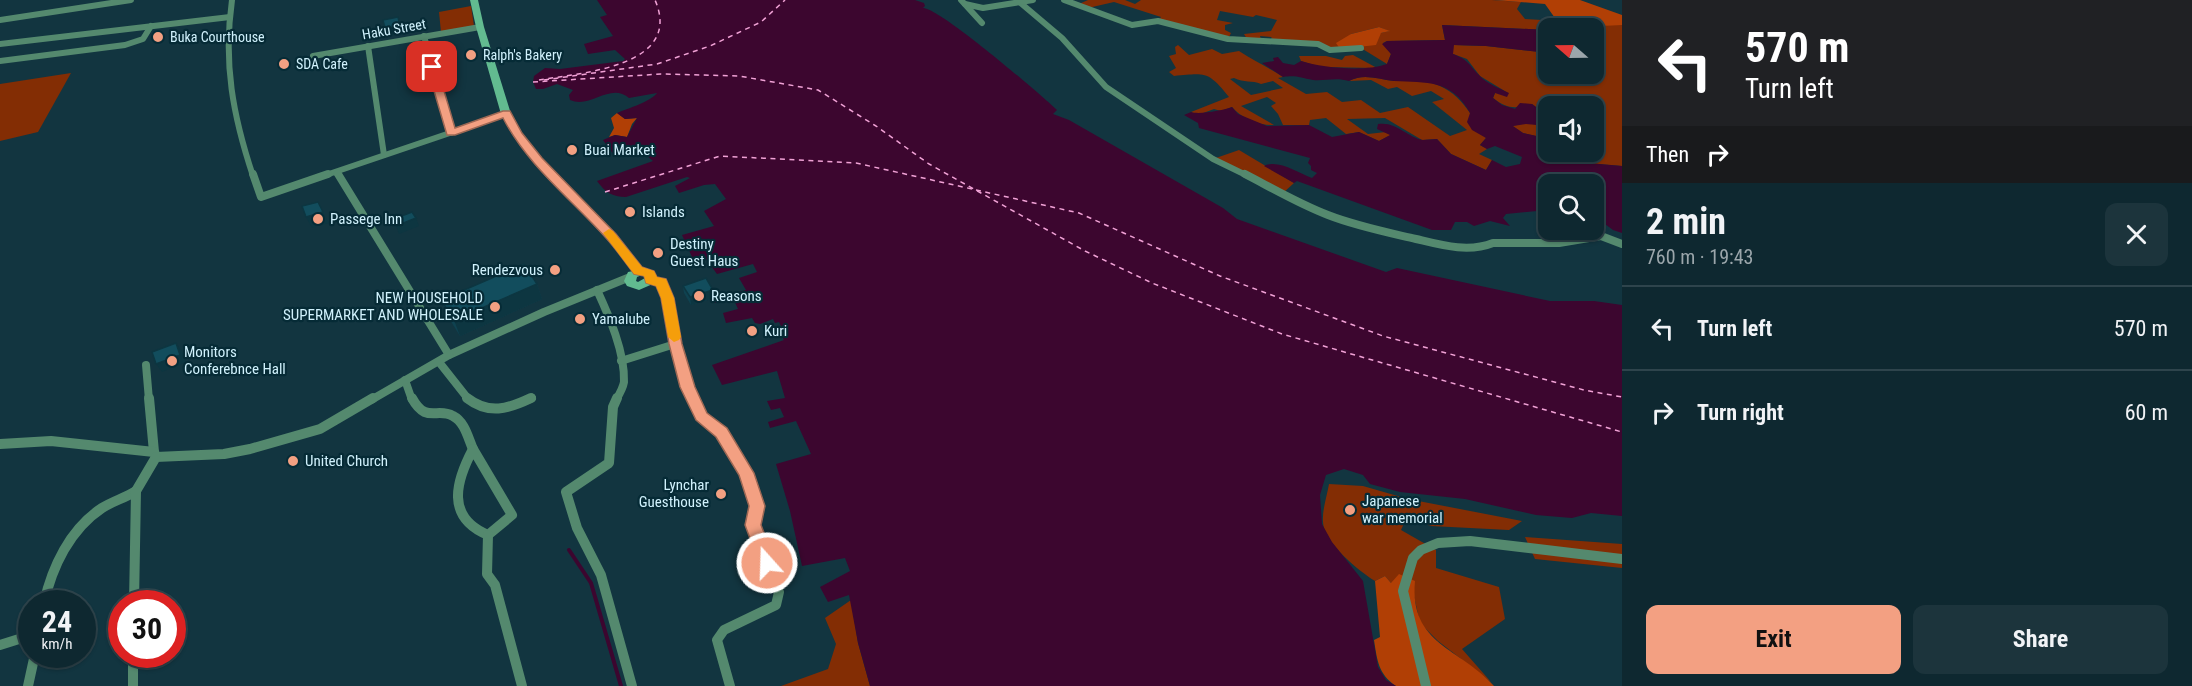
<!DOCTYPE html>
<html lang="en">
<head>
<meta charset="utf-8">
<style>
	body { margin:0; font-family:"Roboto Condensed",sans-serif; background:#1c343c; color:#f1f3f6; height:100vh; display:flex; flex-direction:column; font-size:22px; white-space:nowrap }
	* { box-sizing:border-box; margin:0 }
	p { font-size:20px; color:#9ba6ab }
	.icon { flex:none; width:33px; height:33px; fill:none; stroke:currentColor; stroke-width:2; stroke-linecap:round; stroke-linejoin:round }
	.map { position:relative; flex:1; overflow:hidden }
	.side { display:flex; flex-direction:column; background:#0e2830; width:570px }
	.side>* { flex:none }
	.hud { background:#202124; color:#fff; overflow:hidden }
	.needle { width:39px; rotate:290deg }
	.tools { position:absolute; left:1538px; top:18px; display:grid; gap:12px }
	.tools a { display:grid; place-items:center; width:66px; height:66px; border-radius:12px; background:#0e2830; box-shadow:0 2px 4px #0004,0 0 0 2px #2e444c; font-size:30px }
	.speed { position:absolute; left:18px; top:590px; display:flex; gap:12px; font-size:30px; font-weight:700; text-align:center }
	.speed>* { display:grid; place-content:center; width:78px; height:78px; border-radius:50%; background:#0e2830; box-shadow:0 2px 4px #0004,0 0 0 2px #2e444c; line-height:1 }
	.speed small { font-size:15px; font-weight:400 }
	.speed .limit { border:9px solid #d22; background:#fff; color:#111 }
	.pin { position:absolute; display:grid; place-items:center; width:51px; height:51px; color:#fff; margin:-26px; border-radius:12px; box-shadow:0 3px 9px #0006 }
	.me { position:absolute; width:66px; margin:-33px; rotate:340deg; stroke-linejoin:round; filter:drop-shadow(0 0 4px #0008) }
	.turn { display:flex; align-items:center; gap:21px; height:126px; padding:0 24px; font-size:27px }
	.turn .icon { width:78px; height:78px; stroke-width:2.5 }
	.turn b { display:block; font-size:42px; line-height:51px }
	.then { display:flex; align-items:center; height:57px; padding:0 24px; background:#0003; gap:12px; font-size:22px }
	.round { display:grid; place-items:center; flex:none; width:63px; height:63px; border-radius:12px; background:#1c343c }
	.headline { display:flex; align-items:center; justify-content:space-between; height:102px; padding:0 24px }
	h1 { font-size:36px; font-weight:700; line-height:45px }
	.cta { display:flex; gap:12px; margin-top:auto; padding:12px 24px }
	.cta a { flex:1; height:69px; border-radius:12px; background:#f3a082; color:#111; font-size:24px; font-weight:700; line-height:69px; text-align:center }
	.cta a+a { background:#1c343c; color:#f1f3f6 }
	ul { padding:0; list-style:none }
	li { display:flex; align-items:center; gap:18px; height:84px; padding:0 24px; border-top:2px solid #2e444c }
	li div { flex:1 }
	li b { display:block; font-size:22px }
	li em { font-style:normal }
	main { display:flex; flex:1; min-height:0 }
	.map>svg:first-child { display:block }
	.green { fill:#832d04; fill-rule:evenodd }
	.forest { fill:#b13f05 }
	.water { fill:#3c062f }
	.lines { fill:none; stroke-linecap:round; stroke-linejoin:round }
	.stream { stroke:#3c062f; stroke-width:4 }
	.ferry { stroke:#f1a2d6; stroke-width:1.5; stroke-dasharray:5 4.5; stroke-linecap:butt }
	.street-far2 { stroke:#54896e; stroke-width:6 }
	.street-far1 { stroke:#54896e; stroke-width:8 }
	.street { stroke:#54896e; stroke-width:10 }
	.secondary { fill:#62bb90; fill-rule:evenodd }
	.wall { fill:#0f4250 }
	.shaded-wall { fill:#0d3641 }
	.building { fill:#124d5d; stroke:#0d3641; stroke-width:1.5 }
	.route { fill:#f3a082; stroke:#9e6854; stroke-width:1.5 }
	.slow { fill:#f59e0b }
	.poi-dot { fill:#f3a082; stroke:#062b36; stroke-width:2 }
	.labels { text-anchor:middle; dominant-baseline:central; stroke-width:4.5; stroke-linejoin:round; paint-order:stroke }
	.far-street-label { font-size:14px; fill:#d0f1fc; stroke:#062b36 }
	.far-poi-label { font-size:14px; fill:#d0f1fc; stroke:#062b36; text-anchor:start }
	.poi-label { font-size:15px; fill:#d0f1fc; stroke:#062b36; text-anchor:start }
</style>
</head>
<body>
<main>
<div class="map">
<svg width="1622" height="686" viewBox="0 0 1622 686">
	<rect width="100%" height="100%" fill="#123540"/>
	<g class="green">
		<polygon points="1088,0 1125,0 1135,4 1141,0 1492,0 1521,2 1517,9 1525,19 1559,21 1562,28 1548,30 1442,25 1445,40 1387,41 1383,43 1391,54 1387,64 1361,48 1381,33 1389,31 1379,27 1351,34 1340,49 1330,50 1318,44 1275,42 1271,37 1260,36 1262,42 1248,41 1244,34 1271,31 1277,20 1256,15 1253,17 1220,11 1217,20 1233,23 1225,25 1225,30 1231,33 1228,39 1158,21 1161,17 1114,2 1088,8 1079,4"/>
		<polygon points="471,6 474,26 441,32 439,12"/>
		<path d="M1617 24 1622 25V166L1576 162 1563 152H1593V106H1548V116L1532 104C1515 109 1507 109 1493 98L1495 93H1508L1480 76 1467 59 1453 54V45L1486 46 1540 52 1548 51V74H1593V28H1584Z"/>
		<path d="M1178 45 1189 55 1212 49 1222 54 1239 51C1254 61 1268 67 1283 77L1278 78 1306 94 1327 92 1342 102 1361 100 1380 113 1408 107 1450 136 1467 130 1432 102 1444 99 1431 91 1412 96 1397 87 1388 89 1371 80 1349 81C1363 73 1378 79 1394 81 1403 81 1413 79 1422 81 1457 86 1469 111 1486 138L1480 145 1487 149 1479 154 1492 160 1486 170 1451 154 1437 139 1422 140 1385 118 1347 119 1368 134 1386 132 1391 135 1379 141 1359 132 1346 134 1326 118 1310 120 1309 125H1283L1278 114 1271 106 1276 103 1267 97 1241 106 1274 125C1260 126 1241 118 1232 107L1221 111 1214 109 1198 115 1191 112 1229 97C1208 71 1206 73 1174 76L1169 72 1176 68 1169 56 1176 54 1175 47ZM1234 78C1244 83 1252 80 1261 84L1273 81 1283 88 1251 95 1230 79Z"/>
		<polygon points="1353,55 1377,68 1320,67 1301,61 1299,56 1326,56 1342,60 1345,56"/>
		<polygon points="71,73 38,132 0,141 0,84"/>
		<polygon points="1526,123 1548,126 1548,139 1523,133 1512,126"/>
		<polygon points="1239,150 1294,183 1282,194 1213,159"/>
		<path d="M1329 484 1363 486 1408 499 1522 521 1509 530 1431 526 1407 517 1401 530 1436 550V568L1499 587 1505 619 1462 649 1491 682 1438 641 1420 623 1414 596 1391 583 1385 576 1375 581C1359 571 1323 542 1323 522 1322 510 1327 496 1329 484Z"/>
		<polygon points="1525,537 1622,544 1622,568 1535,559"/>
		<polygon points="851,600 858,643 870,686 781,686 828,669 836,644 825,618"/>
	</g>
	<g class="forest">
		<polygon points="1495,0 1580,0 1622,15 1622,25 1562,28 1545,4"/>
		<polygon points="1379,27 1390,31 1381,33 1376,45 1340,49 1336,43 1351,34"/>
		<polygon points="617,113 625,119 637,118 632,124 627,137 615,135 609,137 614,128 611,118"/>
		<path d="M1399 574 1415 581C1409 645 1461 648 1494 686H1396C1378 674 1377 659 1374 640L1380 637 1375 581 1385 576 1391 583Z"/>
	</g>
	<g class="water">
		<path d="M597 0H915L924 3 925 6 923 8C940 8 1040 94 1057 110L1053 114 1069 120 1223 208 1237 219 1386 272 1397 268 1550 301H1594L1622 305V516L1591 513 1572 518 1536 515 1465 499 1400 492 1370 484 1363 475 1344 469 1326 475 1320 495 1322 524 1332 542 1363 581 1378 667 1386 680 1396 686H870L858 643 849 595 828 602 820 587 850 571 845 558 802 566 790 511 776 464 811 454 796 421 770 428 768 422 784 417 780 408 771 410 767 401 785 398 777 371 722 385 712 365 784 340 781 334 784 332 779 322 775 323 773 319 760 324 755 323 752 318 726 323 723 313 738 309 734 300 715 303 712 300 746 290 739 278 757 272 753 264 717 274 704 256 693 259 682 235 714 226 704 211 726 199 715 184 704 185 679 193 675 186 690 178 687 177 626 197C612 197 605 192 597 181L653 161 639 149 614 155 603 140 615 135 627 137 637 118 625 119 617 113C629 108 650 102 657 93L629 98C610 82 591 109 570 100L569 95 573 90 557 84 543 89H536L533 82 534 76 545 68 560 69 623 61 625 59 615 50 588 54 584 44 613 36 600 17 607 15Z"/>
		<path d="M1442 25 1548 30V51L1540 52 1486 46 1454 45 1453 54C1469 60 1468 64 1479 75 1487 84 1499 88 1509 93L1507 97 1495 93 1493 98 1502 105 1515 109 1520 103 1532 104 1548 116V126L1526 124 1513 126 1523 133 1546 138 1548 152H1563L1576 162 1622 166V233L1613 230 1593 215V184H1548V204L1536 205 1537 211 1506 214 1503 218 1510 226 1490 221 1474 226 1467 222H1455L1451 230H1432L1297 181 1294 183 1264 166C1278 159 1298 173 1312 178L1317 173 1311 170V166L1308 163 1310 158 1199 128 1198 123 1184 115 1191 112C1199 115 1224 110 1232 107L1238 114 1267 126 1309 125 1332 137 1359 132 1379 141 1390 135 1377 129 1378 124C1396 121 1407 137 1423 140 1427 140 1433 139 1437 139L1451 154 1486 170 1492 160 1506 167 1520 164 1522 157 1495 146 1487 149 1480 145 1486 138 1472 130 1467 122 1470 113C1451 79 1427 83 1394 81 1378 79 1363 73 1349 81 1336 77 1326 81 1313 80 1300 78 1297 75 1283 77L1262 63 1274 61 1273 58 1278 57 1283 63 1294 65 1301 61C1323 68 1365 72 1387 64L1391 54 1382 44 1387 41 1445 40Z"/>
	</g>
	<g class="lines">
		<polyline class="stream" points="569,550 591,583 621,686"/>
		<g class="ferry">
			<path d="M539 80C580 73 684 67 655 0"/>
			<polyline points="544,80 657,64 710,46 761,22 785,0"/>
			<polyline points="533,82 661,74 739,76 818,90 876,126 929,164 1085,251 1152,283 1282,334 1622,432"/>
			<polyline points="976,190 1079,213 1220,276 1383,336 1584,390 1622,397"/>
			<polyline points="605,192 720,156 856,163 972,189"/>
		</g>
		<g class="street-far2">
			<path d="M232 0C223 63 233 116 253 176"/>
			<polyline points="961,0 982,23"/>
			<polyline points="1017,0 1062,38 1106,87 1213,159 1248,176"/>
			<polyline points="1064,0 1132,25 1158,21 1228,39 1318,44 1330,50 1361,48"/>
			<polyline points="965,4 983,8 1033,0"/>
			<polyline points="0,20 131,0"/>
			<polyline points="424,36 451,133"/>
			<polyline points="0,44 230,17"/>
			<polyline points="368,46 384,155"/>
			<polyline points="313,56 480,27"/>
			<polyline points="0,61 125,45 143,39 151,26"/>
			<polyline points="337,173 339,176"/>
			<polyline points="323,176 506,114"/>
		</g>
		<g class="street-far1">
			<polyline points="253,174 261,197 328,174"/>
			<polyline points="338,174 449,355 544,312 630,277"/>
			<path d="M1245 174C1272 188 1299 204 1328 215 1356 226 1386 232 1416 239 1441 245 1468 253 1493 243H1559L1601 236 1622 244"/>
			<polyline points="651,280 662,283 668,298 675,344 694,400"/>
			<path d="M597 290C609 316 625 352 624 382 623 388 619 395 616 400"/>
			<polyline points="621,361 675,344"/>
			<polyline points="439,362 469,400"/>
			<polyline points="146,365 149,400"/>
			<polyline points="405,380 412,400"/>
			<polyline points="371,400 449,355"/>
			<polyline points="528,400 532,398"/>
		</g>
		<g class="street">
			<polyline points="149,398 154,452"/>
			<path d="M412 398C426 424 437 407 453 416 465 422 468 438 473 449"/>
			<path d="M467 398C489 415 508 409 531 398"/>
			<polyline points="617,398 613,407 609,463 566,492 577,528 601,575 632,686"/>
			<polyline points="693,398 701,416 722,432 746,473 757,506 753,525 779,592 776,605 724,630 717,640 730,686"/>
			<polyline points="0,444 51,441 154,452 156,457 224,454 250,449 320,429 373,398"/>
			<path d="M473 449 512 515 488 535C445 517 456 481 473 449Z"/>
			<polyline points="488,535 487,574 495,585 522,686"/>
			<path d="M44 603C52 567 70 529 102 508 113 501 125 498 136 491"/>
			<polyline points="134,603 136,491 156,457"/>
			<polyline points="0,645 19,639 32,631"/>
			<polyline points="133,654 133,686"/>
			<polyline points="28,686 35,654"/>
			<polyline points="1426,686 1403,591 1413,558 1421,550 1438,543 1470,541 1622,559"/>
		</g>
		<path class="secondary" d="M470 0H478L484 27 511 114 521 133 541 158 616 235 642 267 654 271 657 280 655 283 639 290 627 286 624 281 628 272 633 271 608 239 535 162 512 134 501 114 476 27ZM642 275 645 278 638 282 636 281 637 277Z"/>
	</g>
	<g class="wall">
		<polygon points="537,284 542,299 460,336 447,315 441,300"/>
		<polygon points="683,286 713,290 714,298 691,305 684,293"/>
	</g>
	<g class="shaded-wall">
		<polygon points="398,17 402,34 388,36 385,29"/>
		<polygon points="323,212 329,223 312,228 306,217"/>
		<polygon points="416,218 419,226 399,234 396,226"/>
		<polygon points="537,284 542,299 460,336 454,320"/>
		<polygon points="713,290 714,298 691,305 690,297"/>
		<polygon points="176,343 182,351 186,362 162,372 156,364"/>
	</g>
	<g class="building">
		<polygon points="398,17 400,26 385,29 383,20"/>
		<polygon points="318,202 323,212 306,217 302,206"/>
		<polygon points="412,212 416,218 396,226 391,220"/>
		<polygon points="524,264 537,284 454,320 441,300"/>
		<polygon points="706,278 713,290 690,297 683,286"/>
		<polygon points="176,343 180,355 156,364 152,352"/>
	</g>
	<path class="route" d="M432 64 437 67 455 128 503 111H510L522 133 542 158 616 234 642 267 654 271 657 277 666 279 674 298 682 344 695 387 707 413 727 428 754 473 765 506 761 525 776 563 773 568 767 570 761 568 759 563 745 525 749 506 739 475 716 437 696 420 680 387 669 344 661 298 656 286 646 283 644 276 634 274C625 262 616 249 606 238 571 199 527 165 503 118L455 135H447L427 67Z"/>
	<polygon class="slow" points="609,229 613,231 642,267 654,271 657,277 666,279 674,298 681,337 679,340 674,342 668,337 661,298 656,286 646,283 644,276 634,274 603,233"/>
	<g class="poi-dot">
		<circle cx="158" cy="37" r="6"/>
		<circle cx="471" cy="55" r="6"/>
		<circle cx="284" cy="64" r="6"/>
		<circle cx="572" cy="150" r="6"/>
		<circle cx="630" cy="212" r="6"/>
		<circle cx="318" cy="219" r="6"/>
		<circle cx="658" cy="253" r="6"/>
		<circle cx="555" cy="270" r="6"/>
		<circle cx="699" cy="296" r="6"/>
		<circle cx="495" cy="307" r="6"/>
		<circle cx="580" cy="319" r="6"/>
		<circle cx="752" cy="331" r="6"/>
		<circle cx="172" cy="361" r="6"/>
		<circle cx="293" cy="461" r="6"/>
		<circle cx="721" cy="494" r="6"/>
		<circle cx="1350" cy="510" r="6"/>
	</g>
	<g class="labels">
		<g class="far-street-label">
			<text transform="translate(394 29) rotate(-10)">Haku Street</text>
		</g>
		<g class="far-poi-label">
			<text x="170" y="37">Buka Courthouse</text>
			<text x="483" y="55">Ralph's Bakery</text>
			<text x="296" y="64">SDA Cafe</text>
		</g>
		<g class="poi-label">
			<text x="584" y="150">Buai Market</text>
			<text x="642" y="212">Islands</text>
			<text x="330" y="219">Passege Inn</text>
			<text x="670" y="244">Destiny<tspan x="670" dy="17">Guest Haus</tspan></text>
			<text x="543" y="270" text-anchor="end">Rendezvous</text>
			<text x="711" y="296">Reasons</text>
			<text x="483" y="298" text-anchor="end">NEW HOUSEHOLD<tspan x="483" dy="17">SUPERMARKET AND WHOLESALE</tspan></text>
			<text x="592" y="319">Yamalube</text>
			<text x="764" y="331">Kuri</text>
			<text x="184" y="352">Monitors<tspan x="184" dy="17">Conferebnce Hall</tspan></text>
			<text x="305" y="461">United Church</text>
			<text x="709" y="485" text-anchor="end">Lynchar<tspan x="709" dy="17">Guesthouse</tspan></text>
			<text x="1362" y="501">Japanese<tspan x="1362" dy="17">war memorial</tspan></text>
		</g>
	</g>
</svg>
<div class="tools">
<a><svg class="needle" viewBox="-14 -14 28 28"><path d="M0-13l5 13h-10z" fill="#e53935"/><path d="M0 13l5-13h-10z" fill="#9ba6ab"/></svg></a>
<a><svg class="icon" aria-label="sound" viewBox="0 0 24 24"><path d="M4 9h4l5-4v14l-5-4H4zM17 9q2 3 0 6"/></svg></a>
<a><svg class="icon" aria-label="search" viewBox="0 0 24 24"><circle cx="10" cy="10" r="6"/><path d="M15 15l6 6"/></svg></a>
</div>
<div class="speed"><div>24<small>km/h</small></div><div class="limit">30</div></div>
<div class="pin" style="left:432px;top:67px;background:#d93025"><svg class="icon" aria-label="arrive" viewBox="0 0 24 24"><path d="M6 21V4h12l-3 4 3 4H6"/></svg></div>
<svg class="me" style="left:767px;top:563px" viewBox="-20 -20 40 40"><circle r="17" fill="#f3a082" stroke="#fff" stroke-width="3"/><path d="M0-11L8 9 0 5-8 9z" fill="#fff"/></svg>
</div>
<section class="side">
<div class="hud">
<div class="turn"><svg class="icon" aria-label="left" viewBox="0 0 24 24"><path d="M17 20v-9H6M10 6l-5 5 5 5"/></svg><div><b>570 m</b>Turn left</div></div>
<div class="then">Then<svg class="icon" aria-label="right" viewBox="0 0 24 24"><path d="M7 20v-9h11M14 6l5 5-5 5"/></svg></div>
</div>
<div class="headline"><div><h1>2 min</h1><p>760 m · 19:43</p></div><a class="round"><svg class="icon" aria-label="close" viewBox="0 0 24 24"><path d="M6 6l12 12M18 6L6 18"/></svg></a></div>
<ul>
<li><svg class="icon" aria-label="left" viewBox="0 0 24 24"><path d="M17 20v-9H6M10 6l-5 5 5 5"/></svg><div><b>Turn left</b></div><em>570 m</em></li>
<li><svg class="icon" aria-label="right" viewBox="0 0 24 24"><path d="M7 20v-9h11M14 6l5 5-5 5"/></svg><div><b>Turn right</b></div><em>60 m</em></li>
</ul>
<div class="cta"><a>Exit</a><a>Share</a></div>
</section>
</main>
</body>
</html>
